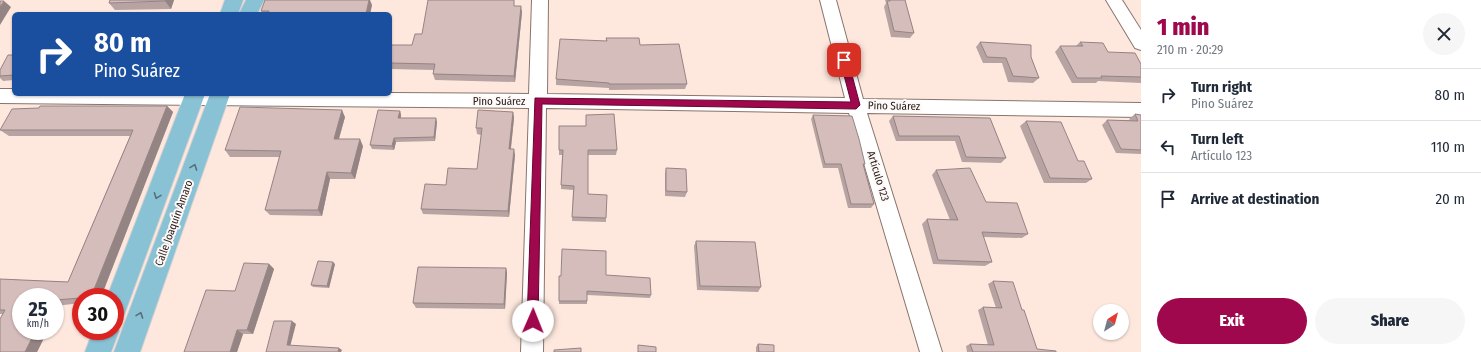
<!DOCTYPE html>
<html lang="en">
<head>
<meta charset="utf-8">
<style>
	body { margin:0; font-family:"Fira Sans Condensed",sans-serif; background:#f6f6f7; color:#1f2937; height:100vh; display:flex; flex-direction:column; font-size:15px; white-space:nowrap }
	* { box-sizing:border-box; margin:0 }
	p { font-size:13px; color:#747a83 }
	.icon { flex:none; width:22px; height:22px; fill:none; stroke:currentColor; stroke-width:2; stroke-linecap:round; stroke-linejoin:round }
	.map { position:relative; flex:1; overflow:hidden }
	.drawer { display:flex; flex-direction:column; background:#fff; width:340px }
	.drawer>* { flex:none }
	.top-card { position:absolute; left:12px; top:12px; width:380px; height:84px; border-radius:6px; box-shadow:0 1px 3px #0004; background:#1a4fa0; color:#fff; overflow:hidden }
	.needle { width:26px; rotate:36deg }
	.fabs { position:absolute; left:1093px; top:304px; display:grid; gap:8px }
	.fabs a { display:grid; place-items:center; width:36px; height:36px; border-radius:50%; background:#fff; box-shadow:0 1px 3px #0004; font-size:20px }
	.speed { position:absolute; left:12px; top:288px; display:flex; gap:8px; font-size:20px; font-weight:700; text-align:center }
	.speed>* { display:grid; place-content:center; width:52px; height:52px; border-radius:50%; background:#fff; box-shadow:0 1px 3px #0004; line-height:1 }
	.speed small { font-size:10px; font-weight:400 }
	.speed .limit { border:6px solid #d22; background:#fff; color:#111 }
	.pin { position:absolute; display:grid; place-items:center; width:34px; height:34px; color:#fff; margin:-17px; border-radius:8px; box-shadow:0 2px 6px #0006 }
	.me { position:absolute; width:44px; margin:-22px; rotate:1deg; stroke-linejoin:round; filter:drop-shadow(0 0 3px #0008) }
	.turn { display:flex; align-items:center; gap:14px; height:84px; padding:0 16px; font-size:18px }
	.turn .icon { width:52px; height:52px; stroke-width:2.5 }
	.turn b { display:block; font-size:28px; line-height:34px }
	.round { display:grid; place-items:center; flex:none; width:42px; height:42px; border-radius:21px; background:#f6f6f7 }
	.overview { display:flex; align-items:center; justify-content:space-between; height:68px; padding:0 16px }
	h1 { font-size:24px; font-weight:800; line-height:30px; color:#9f084d }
	.cta { display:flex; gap:8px; margin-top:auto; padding:8px 16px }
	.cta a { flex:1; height:46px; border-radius:24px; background:#9f084d; color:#fff; font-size:16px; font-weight:800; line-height:46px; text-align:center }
	.cta a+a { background:#f6f6f7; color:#1f2937 }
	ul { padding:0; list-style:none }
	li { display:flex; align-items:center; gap:12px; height:52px; padding:0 16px; border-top:1px solid #e0e1e3 }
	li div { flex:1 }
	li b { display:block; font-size:15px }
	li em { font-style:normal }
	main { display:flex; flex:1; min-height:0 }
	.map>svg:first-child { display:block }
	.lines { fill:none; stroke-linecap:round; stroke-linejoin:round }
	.minor-casing { stroke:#88756d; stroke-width:2 }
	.primary-casing { stroke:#d3d1d1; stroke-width:2 }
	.minor { fill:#fff; fill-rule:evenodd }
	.primary { fill:#89c2d5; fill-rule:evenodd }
	.wall { fill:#b7a3a2 }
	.shaded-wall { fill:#958484 }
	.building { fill:#d5bdbc; stroke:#958484 }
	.oneway { stroke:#566e76 }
	.route { fill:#9f084d; stroke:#670532 }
	.labels { text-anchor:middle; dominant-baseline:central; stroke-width:4; stroke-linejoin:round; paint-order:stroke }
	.street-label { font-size:11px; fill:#231b18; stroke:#fef9f7 }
</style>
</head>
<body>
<main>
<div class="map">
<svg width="1141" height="352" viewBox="0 0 1141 352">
	<rect width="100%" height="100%" fill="#fee8de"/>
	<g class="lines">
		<defs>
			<g id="minor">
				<polygon points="532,0 548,0 547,94 845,98 820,0 836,0 863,99 1141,103 1141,117 867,113 942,352 920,352 849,113 546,108 543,352 521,352 529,108 0,103 0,89 14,89 14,94 390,94 390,93 529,94"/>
				<polygon points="1106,0 1122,0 1141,30 1141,50 1135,48"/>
			</g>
			<g id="primary">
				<polygon points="225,0 243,0 238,14 220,14"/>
				<polygon points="246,0 264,0 257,14 239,14"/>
				<polygon points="185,94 205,94 127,307 124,315 115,319 115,297 107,297"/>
				<polygon points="210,94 230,94 140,352 114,352"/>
				<polygon points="115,322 119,331 111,352 85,352 93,331 115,331"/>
			</g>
		</defs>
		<use href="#minor" class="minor-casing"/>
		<use href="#primary" class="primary-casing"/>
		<use href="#minor" class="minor"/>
		<use href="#primary" class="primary"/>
	</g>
	<g class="wall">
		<polygon points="174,0 171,9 115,10 109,3"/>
		<polygon points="885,0 905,0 914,33 910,38 891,37 884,7 886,3"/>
		<polygon points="372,5 370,14 263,14 261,11"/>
		<polygon points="515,6 522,12 515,82 435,80 433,74 434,70 390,69 390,45 412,45 422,34"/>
		<polygon points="606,38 640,45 687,84 685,89 609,90 609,88 556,85 556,79 606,41"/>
		<polygon points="980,42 1031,57 1039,78 1033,83 1008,82 1002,63 983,63 976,47"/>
		<polygon points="1080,42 1141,64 1141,83 1098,81 1096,83 1072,83 1055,52 1060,46 1076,46"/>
		<polygon points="14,55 14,80 3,81 0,78 0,70"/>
		<polygon points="167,106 173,112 101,297 81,297 81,303 55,306 55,297 21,297 21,331 43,331 41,334 45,336 37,352 0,352 3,314 0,314 0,279 68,282 130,136 9,136 0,130"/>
		<polygon points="400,111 401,115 401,118 437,122 435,141 396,142 394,150 372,149 370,145"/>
		<polygon points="513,112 514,118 511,149 515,155 509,217 423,214 421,209 446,185 477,169 481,135 477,134 476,128"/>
		<polygon points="1135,114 1141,115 1141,154 1116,153 1102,125 1107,120 1130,120 1129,119"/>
		<polygon points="586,115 617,150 616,155 588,155 588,194 606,218 606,222 572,221 573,190 561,189 562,155 559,155 559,126 586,126"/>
		<polygon points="813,115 865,164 864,166 874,204 871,208 848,208 838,168 823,168 811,119"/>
		<polygon points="893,116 990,118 1006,158 1001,163 962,162 955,141 896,141 889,121"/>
		<polygon points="345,117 339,139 363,146 355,179 330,179 322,216 270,215 265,210 280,157 230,157 225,150"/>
		<polygon points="1026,121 1092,179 1086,183 1044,183 1020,126"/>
		<polygon points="666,168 687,192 685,197 665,196 665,173"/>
		<polygon points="936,170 986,202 1028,234 1022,238 983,237 992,262 985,266 933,264 922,224 927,219 950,220 932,175"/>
		<polygon points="696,241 761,287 758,292 697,290 694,246"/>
		<polygon points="269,264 274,269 253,334 243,334 237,352 235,291"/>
		<polygon points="335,264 329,288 313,287 311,285"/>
		<polygon points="506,268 507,273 505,309 416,308 413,303"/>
		<polygon points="606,275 651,295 650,298 587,295 587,304 559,304 559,276"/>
		<polygon points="993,281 1022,310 1037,349 1056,352 967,352 966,346 970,344 988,345 978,310 983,307 996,308 988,284"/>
		<polygon points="758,344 774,352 756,352 756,347"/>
	</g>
	<g class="shaded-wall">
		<polygon points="166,0 174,0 171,9 165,1"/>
		<polygon points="369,0 370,0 372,5 370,14 366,14"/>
		<polygon points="4,1 11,7 0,25 0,7"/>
		<polygon points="521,6 522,12 515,82 514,76"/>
		<polygon points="167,106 173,112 101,297 91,297"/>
		<polygon points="342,110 345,117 337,145 334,139"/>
		<polygon points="400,111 401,115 400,123 398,118"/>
		<polygon points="513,112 514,118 510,155 509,149"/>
		<polygon points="436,118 437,122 435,141 434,137"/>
		<polygon points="394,138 396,142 394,150 392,146"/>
		<polygon points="360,139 363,146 355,179 351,173"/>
		<polygon points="514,149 515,155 509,217 508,211"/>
		<polygon points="327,172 330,179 322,216 318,210"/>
		<polygon points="333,262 335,264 329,288 327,286"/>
		<polygon points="269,264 274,269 253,334 247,330"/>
		<polygon points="506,268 507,273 505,309 504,304"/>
		<polygon points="292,321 296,324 290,347 287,345"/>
		<polygon points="237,330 243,334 237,352 230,352"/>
		<polygon points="32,331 43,331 41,334 45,336 37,352 25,352"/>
		<polygon points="339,348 342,350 341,352 338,352"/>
	</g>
	<g class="building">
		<polygon points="110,0 166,0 165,1 109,3"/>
		<polygon points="265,0 369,0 366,14 268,14 269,11 261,11"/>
		<polygon points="428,0 514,0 514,6 521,6 514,76 433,74 435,64 390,63 390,45 412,45 415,34 422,34"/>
		<polygon points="890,0 905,0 914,33 894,31 887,1 890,1"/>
		<polygon points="0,1 4,1 0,7"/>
		<polygon points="606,38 639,38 640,45 679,44 687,84 609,84 609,83 556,79 560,39 607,41"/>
		<polygon points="980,42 1031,45 1031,57 1039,78 1013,76 1006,58 987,57"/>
		<polygon points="1080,42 1103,43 1108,52 1135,53 1141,64 1141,77 1101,76 1102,78 1077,78 1060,46 1083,46"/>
		<polygon points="8,55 14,55 14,75 0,76 0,70"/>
		<polygon points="40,106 167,106 91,297 81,297 81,298 55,300 55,297 21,297 21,331 32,331 31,332 35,332 25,352 0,352 0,319 5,310 0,310 0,279 68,282 133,130 0,130 12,109 39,108"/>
		<polygon points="240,107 342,110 334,139 360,139 351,173 327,172 318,210 265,210 281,151 225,150"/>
		<polygon points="378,110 400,111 398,118 436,118 434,137 394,138 392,146 370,145"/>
		<polygon points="478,110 513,112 509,149 514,149 508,211 421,209 425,184 446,185 448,168 477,169 482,128 476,128"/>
		<polygon points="614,114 617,150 588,150 588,194 607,195 606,218 572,217 574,186 561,185 563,150 559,150 559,126 586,126 586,115"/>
		<polygon points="1135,114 1141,115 1141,150 1121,149 1107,120 1138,121"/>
		<polygon points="813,115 852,116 859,139 865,164 863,164 874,204 851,204 841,164 825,164"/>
		<polygon points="893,116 990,118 1006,158 966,157 959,136 899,136"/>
		<polygon points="1026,121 1061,122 1078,161 1084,161 1092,179 1050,178"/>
		<polygon points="666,168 686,169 687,192 666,191"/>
		<polygon points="970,168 986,202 1017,203 1028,234 982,232 992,262 938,260 927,219 958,220 936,170"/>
		<polygon points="696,241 755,242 761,287 700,286"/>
		<polygon points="562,249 606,251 606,275 650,278 651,295 587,291 587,301 559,301 559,276 561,276"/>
		<polygon points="318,261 333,262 327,286 311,285"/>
		<polygon points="244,263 269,264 247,330 237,330 230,352 184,352 206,290 235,291"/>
		<polygon points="418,267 506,268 504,304 413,303"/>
		<polygon points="993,281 1013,282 1022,310 1024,310 1037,349 1056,351 1056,352 973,352 970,344 994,345 983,307 1002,308"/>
		<polygon points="274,321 292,321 287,345 339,348 338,352 266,352"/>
		<polygon points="758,344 774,345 774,352 759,352"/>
		<polygon points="638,345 656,347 656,352 638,352"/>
		<polygon points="581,348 581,352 554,352 554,350"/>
	</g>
	<defs><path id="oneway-chevron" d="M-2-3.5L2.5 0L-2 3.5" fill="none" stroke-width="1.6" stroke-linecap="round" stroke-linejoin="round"/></defs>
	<g class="oneway">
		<use href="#oneway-chevron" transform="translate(194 167) rotate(-70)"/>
		<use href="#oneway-chevron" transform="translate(157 196) rotate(111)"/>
		<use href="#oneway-chevron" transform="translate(140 315) rotate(-70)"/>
	</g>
	<polygon class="route" points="844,57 848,60 860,105 856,109 542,104 538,321 536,324 533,326 529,324 527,321 535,98 851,102 840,60"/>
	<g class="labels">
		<g class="street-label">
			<text x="499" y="101">Pino Suárez</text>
			<text transform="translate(894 106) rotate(1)">Pino Suárez</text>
			<text transform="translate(878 176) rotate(73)">Artículo 123</text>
			<text transform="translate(174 223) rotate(-70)">Calle Joaquín Amaro</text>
		</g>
	</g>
</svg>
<div class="fabs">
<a><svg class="needle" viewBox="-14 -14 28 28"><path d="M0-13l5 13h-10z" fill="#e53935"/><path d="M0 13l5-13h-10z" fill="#747a83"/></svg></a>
</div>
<div class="speed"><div>25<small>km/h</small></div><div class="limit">30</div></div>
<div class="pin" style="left:844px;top:60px;background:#d93025"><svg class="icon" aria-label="arrive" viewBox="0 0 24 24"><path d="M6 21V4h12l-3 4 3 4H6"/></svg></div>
<svg class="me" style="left:533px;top:321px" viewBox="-20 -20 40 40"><circle r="19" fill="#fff"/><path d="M0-13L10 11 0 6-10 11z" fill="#9f084d"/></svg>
<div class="top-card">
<div class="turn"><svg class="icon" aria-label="right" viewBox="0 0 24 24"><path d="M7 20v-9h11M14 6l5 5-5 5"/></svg><div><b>80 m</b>Pino Suárez</div></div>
</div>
</div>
<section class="drawer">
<div class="overview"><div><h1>1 min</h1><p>210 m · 20:29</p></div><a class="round"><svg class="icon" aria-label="close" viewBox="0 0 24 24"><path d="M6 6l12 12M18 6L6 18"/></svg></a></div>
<ul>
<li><svg class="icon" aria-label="right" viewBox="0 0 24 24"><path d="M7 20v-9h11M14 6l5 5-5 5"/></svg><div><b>Turn right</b><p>Pino Suárez</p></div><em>80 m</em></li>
<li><svg class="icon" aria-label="left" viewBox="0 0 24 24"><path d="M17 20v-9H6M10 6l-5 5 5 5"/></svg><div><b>Turn left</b><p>Artículo 123</p></div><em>110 m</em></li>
<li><svg class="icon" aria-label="arrive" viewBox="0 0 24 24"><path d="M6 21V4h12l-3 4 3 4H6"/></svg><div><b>Arrive at destination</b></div><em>20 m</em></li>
</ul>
<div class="cta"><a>Exit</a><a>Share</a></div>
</section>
</main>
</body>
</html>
